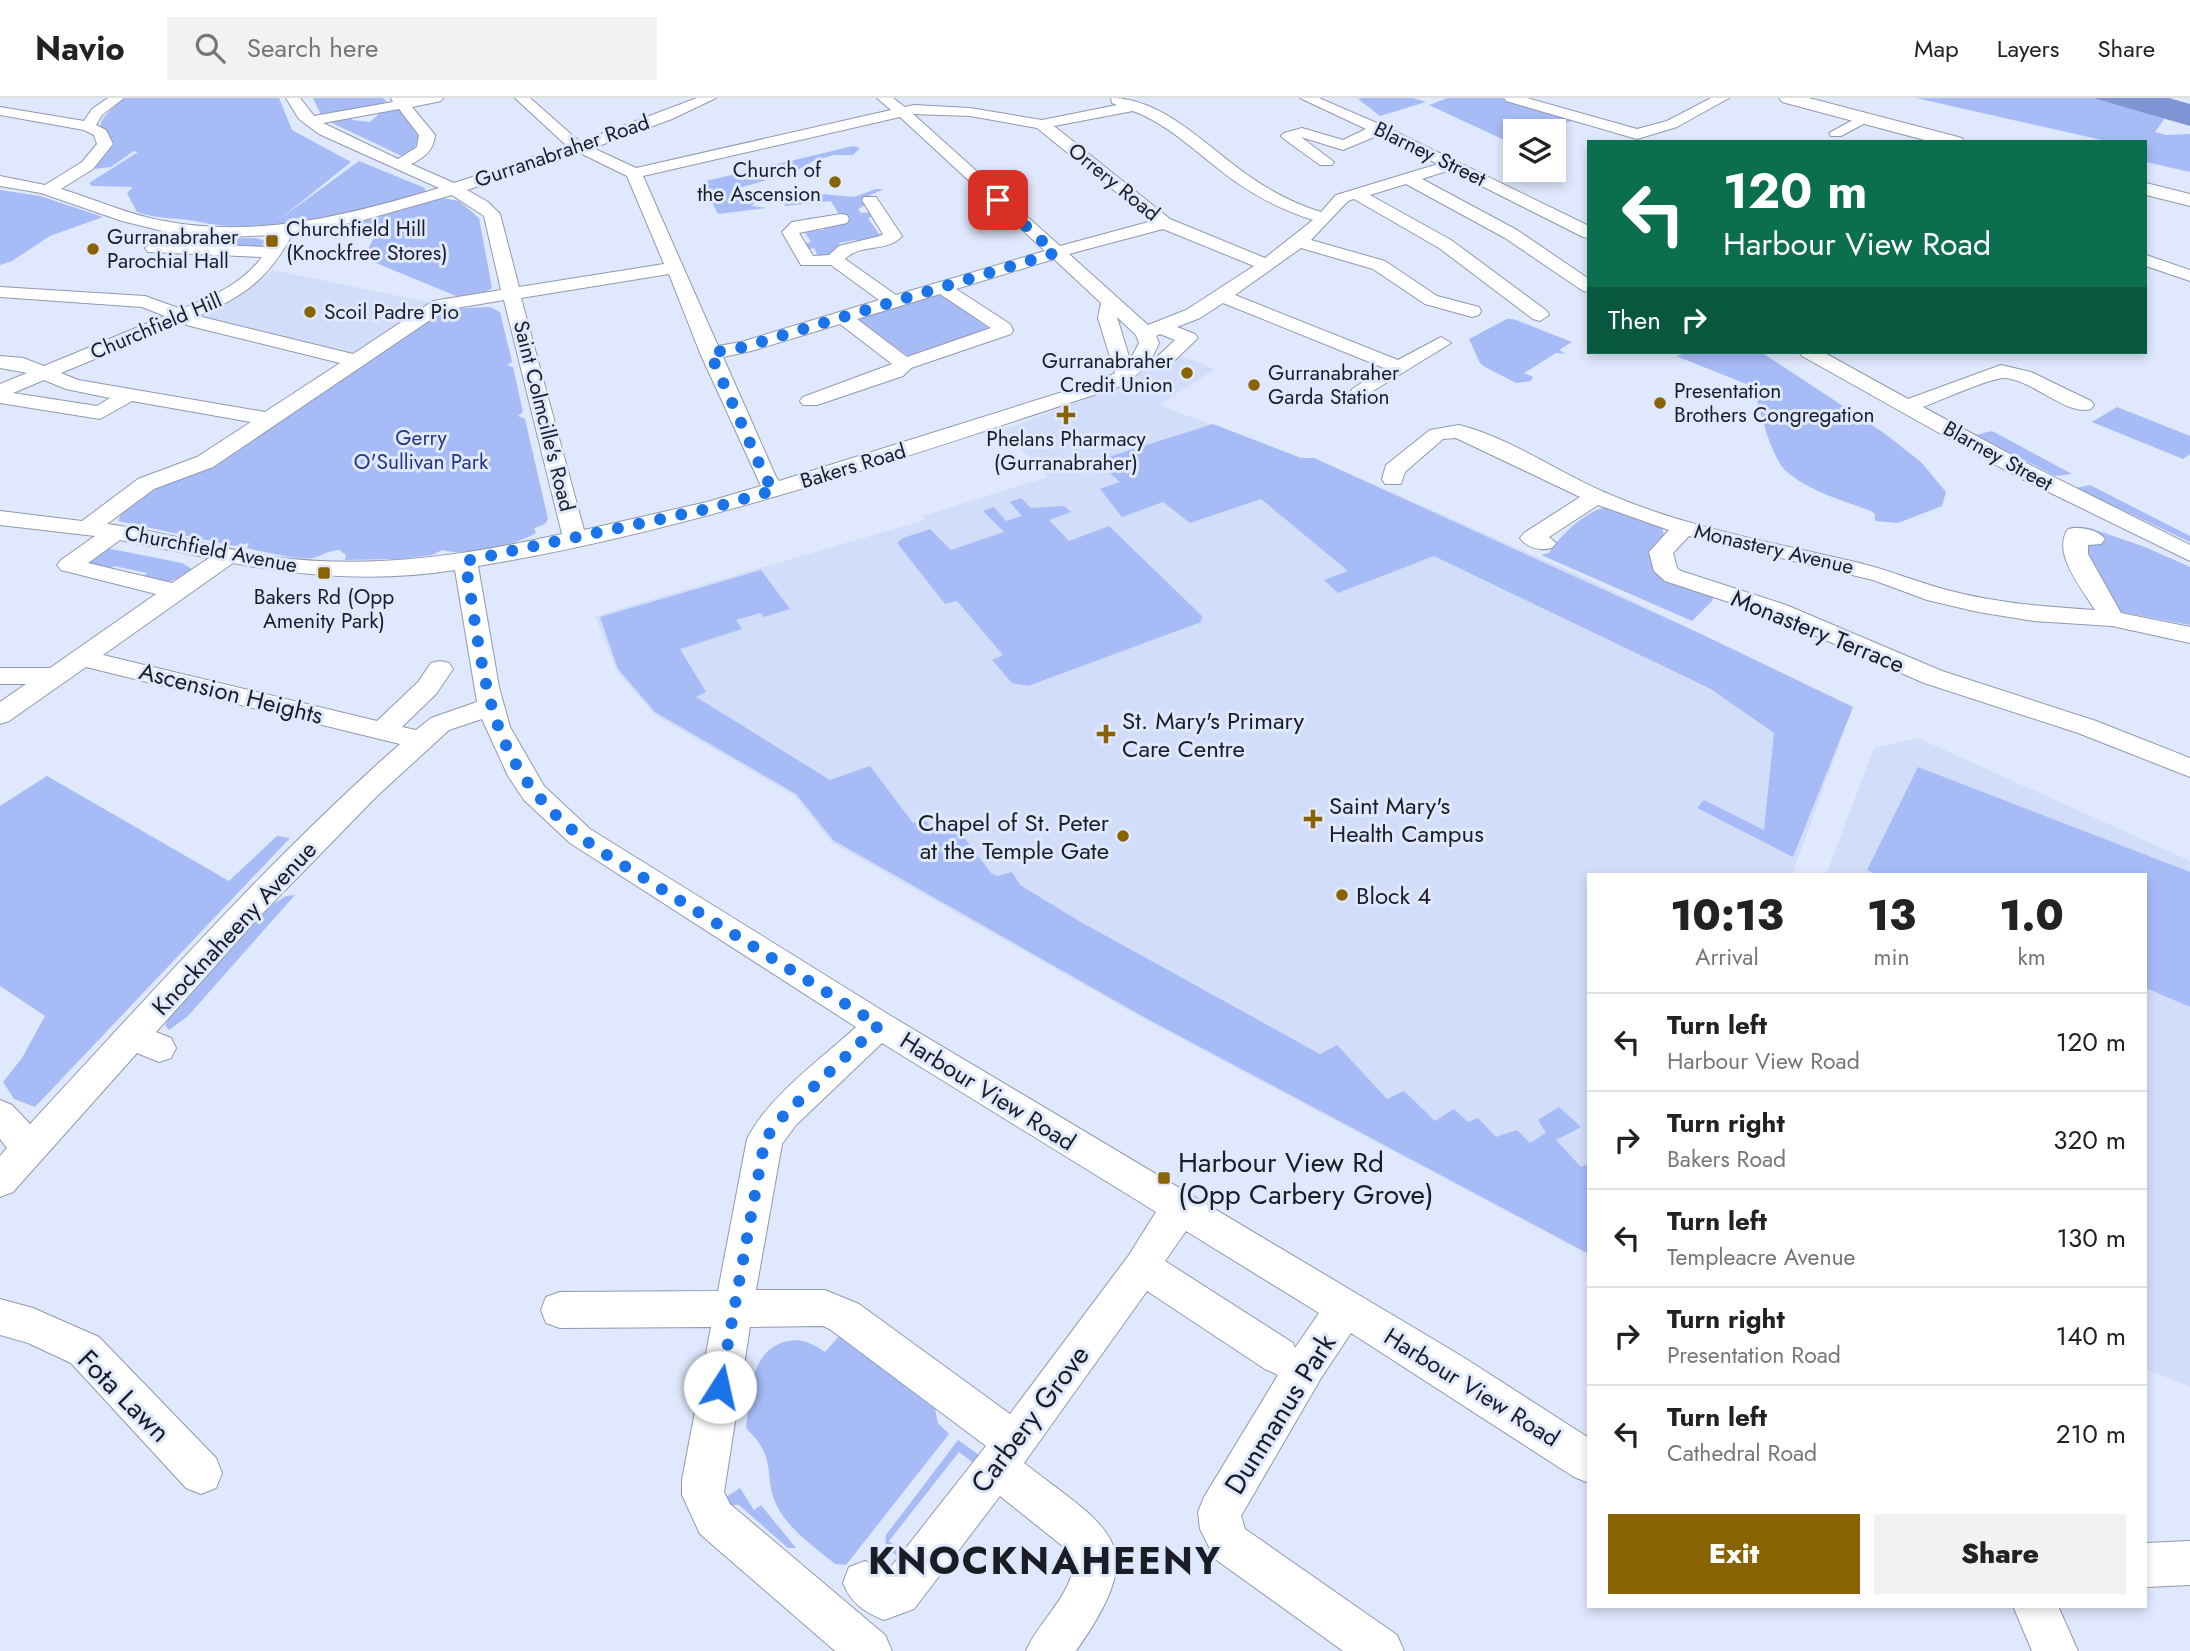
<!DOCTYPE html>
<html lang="en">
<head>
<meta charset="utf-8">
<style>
	body { margin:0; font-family:Jost,sans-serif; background:#f2f2f2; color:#222; height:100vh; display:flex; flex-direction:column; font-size:26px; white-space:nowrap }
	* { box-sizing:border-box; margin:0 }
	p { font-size:23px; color:#767676 }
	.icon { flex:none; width:38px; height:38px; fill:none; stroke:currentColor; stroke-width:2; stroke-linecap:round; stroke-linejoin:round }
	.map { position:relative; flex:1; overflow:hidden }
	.details { position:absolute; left:1587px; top:775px; width:560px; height:735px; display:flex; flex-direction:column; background:#fff; border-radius:0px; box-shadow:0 4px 10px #0003 }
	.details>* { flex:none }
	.top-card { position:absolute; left:1587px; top:42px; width:560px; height:214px; border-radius:0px; box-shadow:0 4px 10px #0003; background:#0b6e4f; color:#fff; overflow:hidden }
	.buttons { position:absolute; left:1503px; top:21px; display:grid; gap:14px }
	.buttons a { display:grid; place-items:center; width:63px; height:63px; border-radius:0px; background:#fff; box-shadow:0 4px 10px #0003; font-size:35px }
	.pin { position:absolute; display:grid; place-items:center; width:60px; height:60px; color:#fff; margin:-30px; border-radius:14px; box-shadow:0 4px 10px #0006 }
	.me { position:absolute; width:77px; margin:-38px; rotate:10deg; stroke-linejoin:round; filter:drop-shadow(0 0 5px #0008) }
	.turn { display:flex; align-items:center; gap:24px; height:147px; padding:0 21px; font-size:32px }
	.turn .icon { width:91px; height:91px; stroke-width:2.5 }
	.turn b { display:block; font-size:49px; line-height:60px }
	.then { display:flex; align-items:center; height:66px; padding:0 21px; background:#0003; gap:14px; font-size:26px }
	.eta { display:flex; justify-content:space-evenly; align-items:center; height:119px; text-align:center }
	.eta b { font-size:42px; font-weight:800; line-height:49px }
	.button { display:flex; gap:14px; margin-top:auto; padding:14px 21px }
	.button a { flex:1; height:80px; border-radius:0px; background:#896201; color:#fff; font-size:28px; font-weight:800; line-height:80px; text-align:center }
	.button a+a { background:#f2f2f2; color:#222 }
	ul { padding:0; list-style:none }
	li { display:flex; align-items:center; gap:21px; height:98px; padding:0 21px; border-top:2px solid #e0e0e0 }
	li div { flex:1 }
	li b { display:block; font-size:26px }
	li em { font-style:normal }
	header { display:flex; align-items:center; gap:42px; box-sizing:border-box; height:98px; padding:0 35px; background:#fff; border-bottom:2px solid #e0e0e0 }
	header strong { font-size:33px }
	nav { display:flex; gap:38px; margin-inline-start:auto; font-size:24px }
	.search { width:490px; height:63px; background:#f2f2f2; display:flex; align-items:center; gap:18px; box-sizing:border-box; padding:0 24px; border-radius:0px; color:#767676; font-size:26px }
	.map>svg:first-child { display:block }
	.built { fill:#d2ddf9 }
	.green { fill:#a7bbf7 }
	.water { fill:#7f95d6 }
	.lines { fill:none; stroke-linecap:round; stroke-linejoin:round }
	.minor-casing { stroke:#9199ad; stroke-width:2 }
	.major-casing { stroke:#9199ad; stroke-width:2 }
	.minor { fill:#fff; fill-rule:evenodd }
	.major { fill:#fff; fill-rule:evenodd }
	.route { stroke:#1a73e8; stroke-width:12; stroke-dasharray:0 21.6 }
	.poi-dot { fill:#896201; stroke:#dfe8fd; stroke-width:2.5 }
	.labels { text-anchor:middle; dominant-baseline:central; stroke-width:6; stroke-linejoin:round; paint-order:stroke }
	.far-street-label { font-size:21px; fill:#1a1d25; stroke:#dfe8fd }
	.far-poi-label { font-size:21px; fill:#1a1d25; stroke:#dfe8fd; text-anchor:start }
	.far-park-label { font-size:21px; fill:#243582; stroke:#dfe8fd }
	.street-label { font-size:24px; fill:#1a1d25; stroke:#dfe8fd }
	.poi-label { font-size:24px; fill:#1a1d25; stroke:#dfe8fd; text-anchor:start }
	.near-poi-label { font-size:28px; fill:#1a1d25; stroke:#dfe8fd; text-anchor:start }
	.near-street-label { font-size:28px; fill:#1a1d25; stroke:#dfe8fd }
	.near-district-label { font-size:38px; font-weight:bold; letter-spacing:2px; fill:#1a1d25; stroke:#dfe8fd }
</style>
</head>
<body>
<header>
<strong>Navio</strong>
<div class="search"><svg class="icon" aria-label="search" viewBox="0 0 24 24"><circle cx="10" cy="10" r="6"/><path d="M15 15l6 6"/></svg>Search here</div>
<nav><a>Map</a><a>Layers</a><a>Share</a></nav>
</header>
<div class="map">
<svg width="2190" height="1553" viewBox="0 0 2190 1553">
	<rect width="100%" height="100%" fill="#dfe8fd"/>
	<g class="built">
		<polygon points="273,172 432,205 359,253 350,255 196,219 199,215 237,198"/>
		<polygon points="1173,255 1215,271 1159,307 1301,360 1314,360 1583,479 1853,609 1792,777 1589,777 1589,1157 1144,921 831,744 795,698 654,616 617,573 595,518 925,422 923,418 1048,379 1002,332 1118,289"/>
		<polygon points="1918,640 2190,763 2190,1289 2146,1271 2146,777 1826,777 1874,650"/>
	</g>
	<g class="green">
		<path d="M120 0H279L292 32 351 64 280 121 359 63 425 90V93C402 111 366 114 338 118 292 125 246 134 200 124 178 119 160 122 137 114L127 95 133 89 92 88 89 85 138 54 134 53 111 69 86 72 106 54C95 15 101 28 120 0Z"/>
		<polygon points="313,0 383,0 387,4 322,19"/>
		<polygon points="1362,0 1413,0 1426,4 1380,18 1358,1"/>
		<polygon points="1448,0 1504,0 1574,22 1545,33 1516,33 1515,47 1429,7"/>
		<polygon points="1916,0 2093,0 2165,20 2155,34 2166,37 2190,36 2190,74 2146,64 2146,44 2101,44 2102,42"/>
		<polygon points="399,11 419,39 415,49 419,49 406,60 330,24 349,18 352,22 370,24 378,17 376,13"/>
		<polygon points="853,48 860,50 853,57 834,57 813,63 793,75 742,89 729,99 753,100 751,103 755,103 752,108 767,110 718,116 703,87 706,83"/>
		<polygon points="876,91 884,91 866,99 868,106 858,111 861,115 872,114 876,118 868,120 879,136 888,137 858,146 856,142 839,145 840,149 829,159 818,158 814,150 805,152 802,146 811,144 804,133 824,132 823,129 843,123 831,103 785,108 787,98 808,99 812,95 854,99"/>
		<polygon points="0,92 40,98 103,119 50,138 12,163 0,167"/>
		<polygon points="442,100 459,103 479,120 492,190 480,197 461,200 364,160 375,137 355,138 355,126"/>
		<polygon points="182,141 256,140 265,143 259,152 171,147"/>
		<polygon points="934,197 944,198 990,231 908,258 859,223 861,218"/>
		<path d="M490 209 500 214 512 264 507 267 513 269 523 314 518 318 525 321 548 421 545 426 534 430 536 435C509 449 470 459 442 452L432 457 400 461 345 462 346 457 339 452C328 453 322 457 313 460 303 463 259 453 247 450L249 445 234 448 118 423 121 416 116 414 445 211Z"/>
		<polygon points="1507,221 1513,221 1572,244 1559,252 1566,256 1556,255 1524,275 1533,279 1531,283 1516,285 1485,269 1480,265 1469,241"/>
		<path d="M1688 254H1761L1884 335 1921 364 1946 394 1942 408 1898 425 1875 423V416L1871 413C1844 403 1809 393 1787 374 1771 360 1759 310 1754 289L1676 258Z"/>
		<polygon points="2117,309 2190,338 2190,356 2183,361 2092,324"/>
		<polygon points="1213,326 1301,360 1314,360 1701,536 1853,609 1793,759 1697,710 1704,702 1764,732 1774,635 1711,591 1434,458 1338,495 1324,482 1348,473 1261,401 1190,425 1163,404 1122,419 1100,391 1120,384 1096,363"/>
		<polygon points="1992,333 2072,376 2055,378 1976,337"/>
		<polygon points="2090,387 2190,438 2190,444 2076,390"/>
		<polygon points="1021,400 1031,410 1064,408 1071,414 1049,422 1069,443 1109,428 1202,518 1201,524 1028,588 1012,585 992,562 1003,557 957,503 945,506 897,445 903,440 930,431 951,452 1004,434 983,413 994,409 1006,423 1022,418 1010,404"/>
		<path d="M1606 409 1662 428 1664 438 1653 448 1651 456 1674 485 1712 499 1713 502 1692 523 1541 457 1549 455C1561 437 1584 414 1606 409Z"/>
		<polygon points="2087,429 2145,449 2190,469 2190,527 2115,513 2088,465"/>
		<path d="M101 449 182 465 192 471C170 487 167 485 141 481L147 475 114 468 106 473 78 466Z"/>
		<polygon points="761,472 790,511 764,519 760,515 736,522 742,531 680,551 706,594 696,599 830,682 870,668 913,725 926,723 931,730 951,722 991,775 998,778 1012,774 1020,787 1079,823 1320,956 1337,947 1387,1001 1404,993 1435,1023 1454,1011 1468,1024 1478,1020 1496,1039 1517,1032 1530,1045 1546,1035 1538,1022 1559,1009 1581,1029 1556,1042 1581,1069 1589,1065 1589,1156 1144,919 833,742 796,696 655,614 618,571 600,519"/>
		<polygon points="1918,669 2190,774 2190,909 2146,890 2146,777 1878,777 1867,772"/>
		<polygon points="47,678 229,783 277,738 290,740 35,1009 14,1001 3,984 22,960 45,918 0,888 0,708"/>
		<polygon points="295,797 188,918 169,932 165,927 170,919 269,809 286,798"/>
		<path d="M839 1238 935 1311 938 1325 949 1336 846 1467 835 1466C815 1449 789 1432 777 1408 762 1376 779 1362 746 1330 750 1298 749 1255 784 1244 802 1239 811 1245 825 1254Z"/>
		<polygon points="958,1342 986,1362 979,1369 959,1354 889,1443 910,1460 908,1463 885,1451 886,1437"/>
		<polygon points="740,1390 754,1412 761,1407 796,1450 788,1450 739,1407 728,1407 726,1399"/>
	</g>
	<polygon class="water" points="2093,0 2169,0 2190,6 2190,28"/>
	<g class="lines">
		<defs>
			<g id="minor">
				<path d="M108 0H124L102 17 96 27 106 32 113 46 93 71 61 91C95 101 129 117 164 123 256 141 350 117 439 90L319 36 299 21 286 0H300L314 18 393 4 391 0H443L441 3 412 9 435 37C434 52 424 60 411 66L454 85 567 48 515 0H530L580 44 697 0H716L672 21 593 50 636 70 891 12 877 0H893L905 9 914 7 970 10 1042 22 1117 7 1112 5 1111 0C1164 0 1208 50 1249 78 1272 94 1295 106 1321 114L1336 97 1438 66 1379 37 1343 52 1301 39 1334 64 1332 67H1320L1284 41 1281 38 1284 35 1302 30 1343 42 1366 31 1300 0H1319L1386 29 1589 128V140L1583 139 1450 72 1422 81 1517 132 1589 181V194L1583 193 1505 140 1406 86 1370 97 1451 142 1547 213 1549 217 1540 223 1533 221 1439 150 1354 101 1348 103 1311 142 1385 163 1437 198 1479 209 1481 213 1479 217 1472 219 1425 206 1373 171 1301 150 1235 197 1398 262 1441 239 1451 245 1368 296H1354L1351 292 1384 270 1223 205 1200 220 1177 229 1195 236 1198 240 1175 262 1168 264 1158 258 1175 242 1160 236 1156 238 1159 245C1151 266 1137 279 1118 289 907 358 697 432 478 468L499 589 510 629 544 688 590 731 891 918 1463 1259 1589 1340V1385L1574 1379 1351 1235 1321 1280 1241 1418 1245 1431 1397 1537 1404 1553H1343L1215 1461 1200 1431 1198 1414 1204 1399 1278 1277 1265 1271 1147 1193 1024 1365C1112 1433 1152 1445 1076 1553H1026C1039 1522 1074 1496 1074 1461L1070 1454 1000 1398 914 1511 884 1522C864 1514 851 1505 843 1485L849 1469 865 1463 887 1474 986 1348 831 1232 823 1228 750 1229 724 1394 730 1406 885 1537 892 1553H835L700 1436 682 1397V1382L711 1229 560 1230 546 1225 541 1212 546 1199 560 1194 718 1193 747 1041C768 999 821 961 856 929L570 745 524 702 508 678 482 621 449 632 377 698 261 817 156 934 171 940 176 950 171 960 159 964 137 955 13 1094 0 1099V1058L7 1050 0 1041V1002L12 1007 30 1026C150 897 267 763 400 646L86 569 9 623 0 626V604L26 586H0V570H50L156 496 61 472 57 467 61 462 95 438 0 427V413L82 423 138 381 197 359 251 324 132 303 100 321 0 305V286L27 275 0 270V258L23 260 44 268 165 218 142 209 0 199V189L145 198 181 211C212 199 242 186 262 159L148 154 145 150 167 134 122 123 41 95 0 88V78L45 87 82 64 97 46 94 37 84 32 0 17V9L84 23 92 11ZM399 11 419 37 417 49 398 61 323 25ZM1133 13C1171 27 1202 60 1236 84 1260 101 1285 113 1313 122L1265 160 1170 121 1054 28ZM913 16 970 18 1037 30 1152 123 1060 148ZM900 19 1045 153 896 197 845 161C860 145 887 155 902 138L876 99H864L862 102 883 136 880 138 839 148 829 157 813 158 799 135 847 125 849 121 847 117 841 116 792 124 782 134 801 167H831L879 202 741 244 718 248 643 78ZM578 54 627 78 664 166 519 189 500 116 488 104 467 92ZM452 97 484 118 501 192 433 203 353 256 198 218C245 198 269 180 293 135L360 123ZM1163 131 1254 168 1186 212 1148 227 1069 156ZM187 137 225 139 275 137 269 149 173 145ZM1054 161 1101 205 1098 220 1115 275 1104 281 779 383 776 379 723 259 751 253 840 226 892 266 803 299 800 303 803 307H817L903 278 911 270 1011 236 1013 232 1010 226 956 191ZM669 176 700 255 761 388 707 404 584 432 521 200ZM940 196 991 230 907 259 857 221ZM504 202 562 436C467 457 372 472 275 459 218 451 163 433 107 426L154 391 213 369 445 212ZM1117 219 1136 237 1139 245 1130 262ZM182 225 190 228 340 265 265 314 78 282 61 275ZM44 282 66 291 110 300 97 308 13 295ZM120 442 209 460 172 485 88 465ZM233 465C305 479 381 484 455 472L477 604 431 620 416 632 402 629 436 596 453 571 449 565 440 563 431 565 418 584 377 623 103 557ZM882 945 1156 1114 1129 1157 1010 1316 859 1206 825 1192H756L782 1046 796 1027ZM1186 1133 1319 1215 1295 1250 1293 1245 1165 1163Z"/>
				<polygon points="1504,0 1527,0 1637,31 1667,23 1711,0 1729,0 1677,29 1637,41 1506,3"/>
				<polygon points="1864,16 1869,17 1871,20 1869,23 1841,38 1831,38 1829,35"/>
				<polygon points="2146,157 2190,172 2190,183 2146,168"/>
				<path d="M1799 254H1823L1908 301 2001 267 2031 274 2091 303 2094 307 2091 311C2066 318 2033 282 2005 280 1992 279 1939 303 1923 309L2030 367 2190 447V463L2014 377 1802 258Z"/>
				<path d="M1459 327C1508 339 1558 374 1604 394 1683 429 1771 444 1855 464 1887 471 1916 484 1947 492 1996 505 2045 509 2095 512 2083 492 2051 455 2068 431 2079 428 2098 431 2105 441L2101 446 2088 447V456L2121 515 2190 529V545L2112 528 2034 523 1978 514 1927 502 1873 482 1689 438 1673 455 1677 470 1681 473 1786 507 1942 573 2096 623 2190 660V679L2078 635 1924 585 1768 517 1665 483 1654 473 1649 454 1669 432 1598 407 1549 439 1556 445 1552 450C1541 453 1527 450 1520 440L1524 435 1580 399 1456 340 1443 341 1405 374 1401 386H1385L1382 381 1386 367 1430 332Z"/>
				<polygon points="0,1201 33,1210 99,1239 216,1360 222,1375 216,1390 201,1396 186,1390 71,1265 28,1245 0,1237"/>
				<polygon points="2190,1443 2190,1487 2146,1489 2146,1445"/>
				<polygon points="2013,1508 2058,1508 2078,1553 2032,1553"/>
			</g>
			<g id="major">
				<polygon points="1779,0 1809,0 1962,40 1964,44 1932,44 1782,4"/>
				<polygon points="2146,85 2190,96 2190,108 2146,97"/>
			</g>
		</defs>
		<use href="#minor" class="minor-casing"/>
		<use href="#major" class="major-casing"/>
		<use href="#minor" class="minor"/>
		<use href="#major" class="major"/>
	</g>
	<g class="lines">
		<path class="route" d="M720 1289 765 1041 784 1017 879 927 599 752C484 673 487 589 465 463L712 410 775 392 766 381 710 255 744 249 1055 155 998 102"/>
	</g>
	<g class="poi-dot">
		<circle cx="835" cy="84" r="7"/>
		<rect x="265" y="136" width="14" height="14" rx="3.5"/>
		<circle cx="93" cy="151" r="7"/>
		<circle cx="310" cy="214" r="7"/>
		<circle cx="1187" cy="275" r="7"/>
		<circle cx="1254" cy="287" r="7"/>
		<circle cx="1660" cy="305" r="7"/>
		<path d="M1062.5 306.5h7v7h7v7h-7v7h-7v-7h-7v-7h7z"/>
		<rect x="317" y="468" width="14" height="14" rx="3.5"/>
		<path d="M1102.5 625.5h7v7h7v7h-7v7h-7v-7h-7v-7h7z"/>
		<path d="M1309.5 710.5h7v7h7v7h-7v7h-7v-7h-7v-7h7z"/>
		<circle cx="1123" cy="738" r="7"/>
		<circle cx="1342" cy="797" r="7"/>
		<rect x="1157" y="1073" width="14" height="14" rx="3.5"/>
	</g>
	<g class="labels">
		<g class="far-street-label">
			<text transform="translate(562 53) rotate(-19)">Gurranabraher Road</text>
			<text transform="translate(1430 56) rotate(26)">Blarney Street</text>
			<text transform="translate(1114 84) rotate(39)">Orrery Road</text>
			<text transform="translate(156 228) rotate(-23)">Churchfield Hill</text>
			<text transform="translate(544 318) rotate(76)">Saint Colmcille's Road</text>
			<text transform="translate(1998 358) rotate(29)">Blarney Street</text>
			<text transform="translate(853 368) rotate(-17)">Bakers Road</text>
			<text transform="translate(211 451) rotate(11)">Churchfield Avenue</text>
			<text transform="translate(1774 451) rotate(13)">Monastery Avenue</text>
		</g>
		<g class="far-poi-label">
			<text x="821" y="72" text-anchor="end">Church of<tspan x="821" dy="24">the Ascension</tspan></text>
			<text x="286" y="131">Churchfield Hill<tspan x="286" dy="24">(Knockfree Stores)</tspan></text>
			<text x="107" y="139">Gurranabraher<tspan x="107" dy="24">Parochial Hall</tspan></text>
			<text x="324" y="214">Scoil Padre Pio</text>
			<text x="1173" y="263" text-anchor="end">Gurranabraher<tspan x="1173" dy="24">Credit Union</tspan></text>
			<text x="1268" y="275">Gurranabraher<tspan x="1268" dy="24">Garda Station</tspan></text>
			<text x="1674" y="293">Presentation<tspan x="1674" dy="24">Brothers Congregation</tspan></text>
			<text x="1066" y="341" text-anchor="middle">Phelans Pharmacy<tspan x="1066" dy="24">(Gurranabraher)</tspan></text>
			<text x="324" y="499" text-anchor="middle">Bakers Rd (Opp<tspan x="324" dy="24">Amenity Park)</tspan></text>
		</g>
		<g class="far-park-label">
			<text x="421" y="340">Gerry<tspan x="421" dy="24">O'Sullivan Park</tspan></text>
		</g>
		<g class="street-label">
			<text transform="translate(1818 533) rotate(22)">Monastery Terrace</text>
			<text transform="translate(231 595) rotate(14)">Ascension Heights</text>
			<text transform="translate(234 830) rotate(-47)">Knocknaheeny Avenue</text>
			<text transform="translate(988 993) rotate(32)">Harbour View Road</text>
			<text transform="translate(1472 1289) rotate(32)">Harbour View Road</text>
		</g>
		<g class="poi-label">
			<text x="1122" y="622">St. Mary's Primary<tspan x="1122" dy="28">Care Centre</tspan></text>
			<text x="1329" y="707">Saint Mary's<tspan x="1329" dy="28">Health Campus</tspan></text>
			<text x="1109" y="724" text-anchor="end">Chapel of St. Peter<tspan x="1109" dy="28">at the Temple Gate</tspan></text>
			<text x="1356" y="797">Block 4</text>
		</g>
		<g class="near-poi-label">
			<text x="1178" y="1064">Harbour View Rd<tspan x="1178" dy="32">(Opp Carbery Grove)</tspan></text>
		</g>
		<g class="near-street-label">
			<text transform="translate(124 1298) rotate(45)">Fota Lawn</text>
			<text transform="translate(1280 1316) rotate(-58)">Dunmanus Park</text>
			<text transform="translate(1030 1321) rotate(-53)">Carbery Grove</text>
		</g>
		<g class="near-district-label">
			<text x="1045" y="1462">KNOCKNAHEENY</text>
		</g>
	</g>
</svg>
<div class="buttons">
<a><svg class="icon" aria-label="layers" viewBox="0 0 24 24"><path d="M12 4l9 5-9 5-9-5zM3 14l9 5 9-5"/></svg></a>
</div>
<div class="pin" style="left:998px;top:102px;background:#d93025"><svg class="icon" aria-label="arrive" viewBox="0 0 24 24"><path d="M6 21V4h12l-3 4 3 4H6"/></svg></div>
<svg class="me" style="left:720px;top:1289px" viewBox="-20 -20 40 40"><circle r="19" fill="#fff"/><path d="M0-13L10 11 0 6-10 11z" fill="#1a73e8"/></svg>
<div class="top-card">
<div class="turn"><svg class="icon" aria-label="left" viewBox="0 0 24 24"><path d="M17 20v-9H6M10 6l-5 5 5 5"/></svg><div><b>120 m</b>Harbour View Road</div></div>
<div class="then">Then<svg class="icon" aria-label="right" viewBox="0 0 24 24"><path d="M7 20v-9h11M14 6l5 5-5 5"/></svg></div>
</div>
<section class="details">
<div class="eta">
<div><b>10:13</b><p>Arrival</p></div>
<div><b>13</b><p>min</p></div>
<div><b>1.0</b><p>km</p></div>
</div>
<ul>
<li><svg class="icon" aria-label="left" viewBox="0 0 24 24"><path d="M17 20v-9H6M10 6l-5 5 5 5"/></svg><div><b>Turn left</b><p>Harbour View Road</p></div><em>120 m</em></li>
<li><svg class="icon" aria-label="right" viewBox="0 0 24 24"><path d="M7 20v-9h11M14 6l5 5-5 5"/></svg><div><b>Turn right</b><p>Bakers Road</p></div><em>320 m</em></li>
<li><svg class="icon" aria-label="left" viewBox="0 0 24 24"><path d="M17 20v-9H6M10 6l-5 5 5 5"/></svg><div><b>Turn left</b><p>Templeacre Avenue</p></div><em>130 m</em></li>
<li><svg class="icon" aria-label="right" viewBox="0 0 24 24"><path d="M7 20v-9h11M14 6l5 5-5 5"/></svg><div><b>Turn right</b><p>Presentation Road</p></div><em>140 m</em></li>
<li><svg class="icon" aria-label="left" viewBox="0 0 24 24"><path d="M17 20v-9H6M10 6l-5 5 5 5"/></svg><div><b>Turn left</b><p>Cathedral Road</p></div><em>210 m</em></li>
</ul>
<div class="button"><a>Exit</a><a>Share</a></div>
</section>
</div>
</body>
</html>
